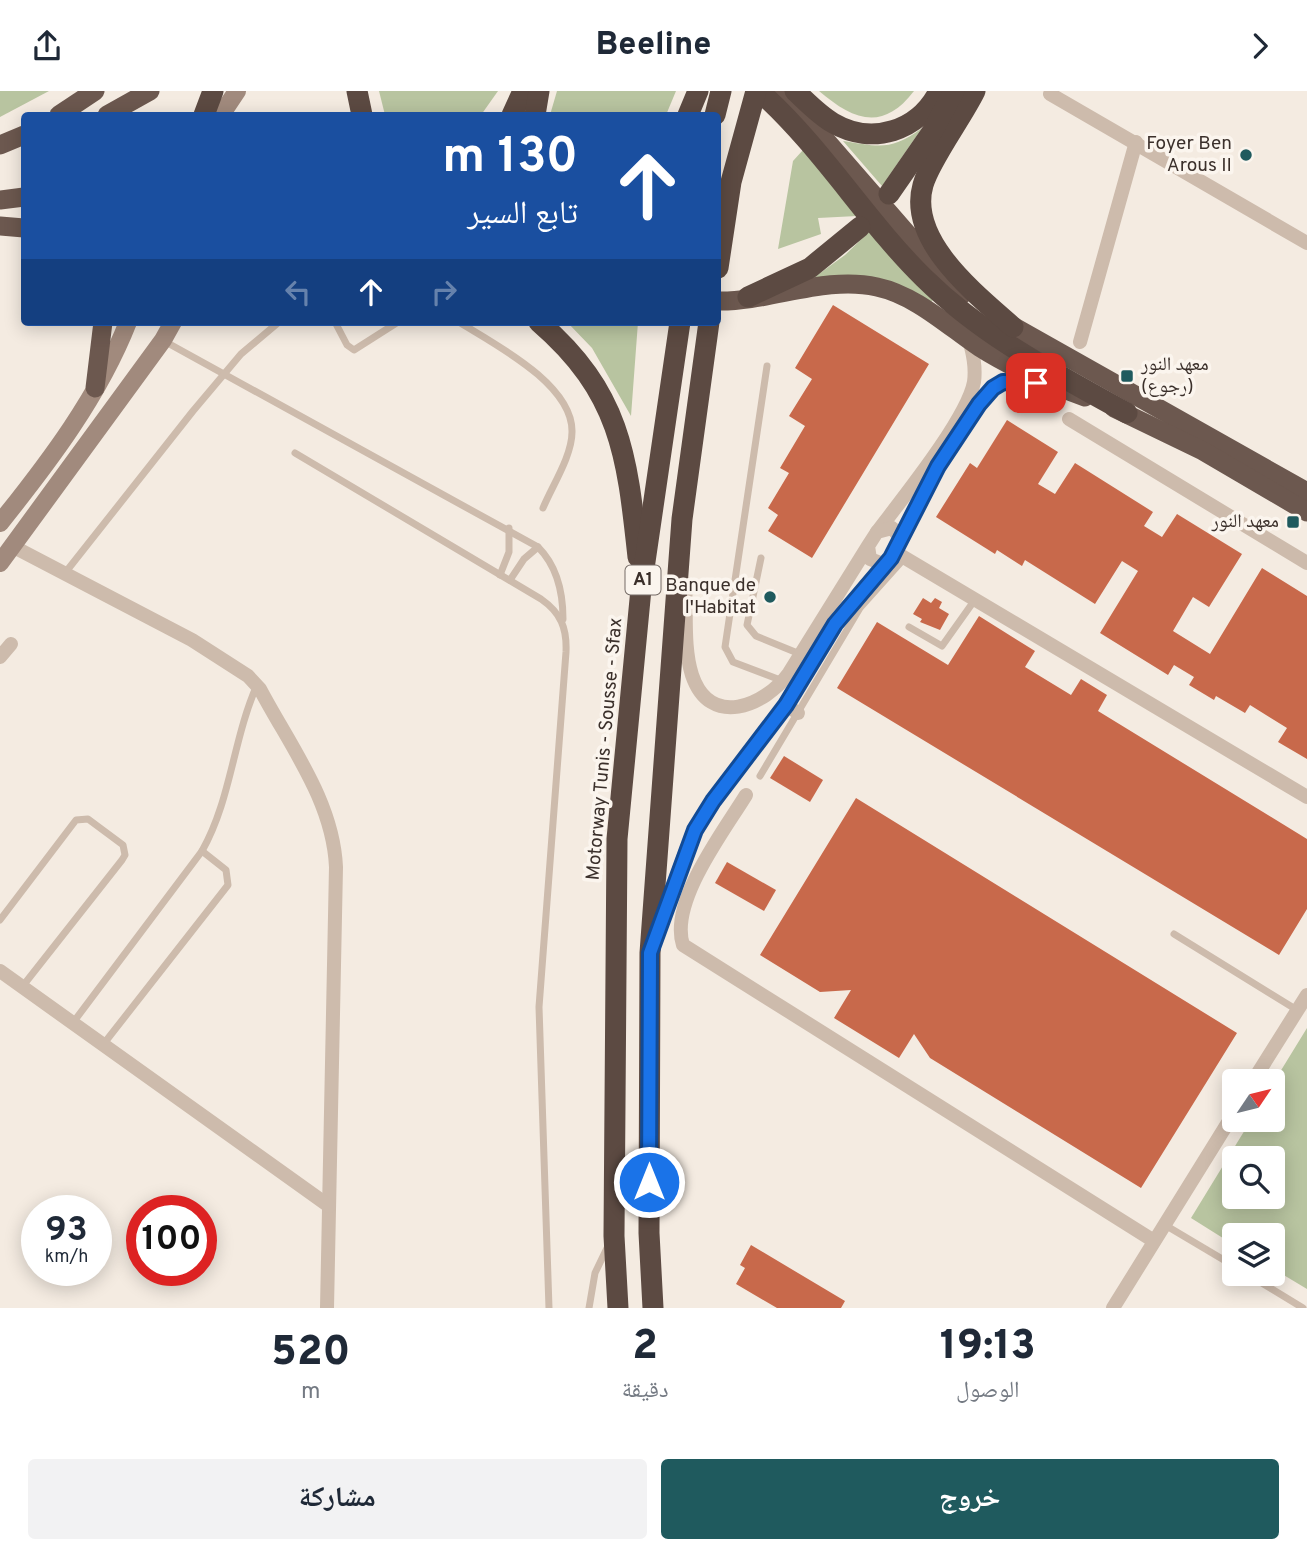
<!DOCTYPE html>
<html lang="ar">
<head>
<meta charset="utf-8">
<style>
	body { margin:0; font-family:Overpass,"Noto Naskh Arabic",sans-serif; background:#f2f2f3; color:#1f2937; direction:rtl; height:100vh; display:flex; flex-direction:column; font-size:26px; white-space:nowrap }
	* { box-sizing:border-box; margin:0 }
	p { font-size:23px; color:#747a83 }
	.icon { flex:none; width:38px; height:38px; fill:none; stroke:currentColor; stroke-width:2; stroke-linecap:round; stroke-linejoin:round }
	.map { position:relative; height:1217px; overflow:hidden; direction:ltr }
	.side { display:flex; flex-direction:column; background:#fff; flex:1 }
	.side>* { flex:none }
	.hud { position:absolute; left:21px; top:21px; width:700px; height:214px; border-radius:7px; box-shadow:0 4px 18px #0003; direction:rtl; background:#1a4fa0; color:#fff; overflow:hidden }
	.needle { width:46px; rotate:55deg }
	.controls { position:absolute; left:1222px; top:978px; display:grid; gap:14px }
	.controls a { display:grid; place-items:center; width:63px; height:63px; border-radius:7px; background:#fff; box-shadow:0 4px 18px #0003; font-size:35px }
	.speed { position:absolute; left:21px; top:1104px; display:flex; gap:14px; font-size:35px; font-weight:700; text-align:center }
	.speed>* { display:grid; place-content:center; width:91px; height:91px; border-radius:50%; background:#fff; box-shadow:0 4px 18px #0003; line-height:1 }
	.speed small { font-size:18px; font-weight:400 }
	.speed .limit { border:10px solid #d22; background:#fff; color:#111 }
	.pin { position:absolute; display:grid; place-items:center; width:60px; height:60px; color:#fff; margin:-30px; border-radius:14px; box-shadow:0 4px 10px #0006 }
	.me { position:absolute; width:77px; margin:-38px; rotate:0deg; stroke-linejoin:round; filter:drop-shadow(0 0 5px #0008) }
	.turn { display:flex; align-items:center; gap:24px; height:147px; padding:0 28px; font-size:32px }
	.turn .icon { width:91px; height:91px; stroke-width:2.5 }
	.turn b { display:block; font-size:49px; line-height:60px }
	.lanes { display:flex; align-items:center; height:66px; padding:0 28px; background:#0003; justify-content:center; gap:35px; direction:ltr }
	.lanes .off { opacity:.35 }
	.eta { display:flex; justify-content:space-evenly; align-items:center; height:119px; text-align:center }
	.eta b { font-size:42px; font-weight:800; line-height:49px }
	.button { display:flex; gap:14px; margin-top:auto; padding:14px 28px }
	.button a { flex:1; height:80px; border-radius:7px; background:#1f5a5e; color:#fff; font-size:28px; font-weight:800; line-height:80px; text-align:center }
	.button a+a { background:#f2f2f3; color:#1f2937 }
	header { display:flex; justify-content:space-between; align-items:center; height:91px; padding:0 28px; background:#fff; font-size:32px; font-weight:800 }
	.map>svg:first-child { display:block }
	.green { fill:#b8c4a0; fill-rule:evenodd }
	.building { fill:#c8694b }
	.lines { fill:none; stroke-linecap:round; stroke-linejoin:round }
	.service { stroke:#cdbbac; stroke-width:7 }
	.minor { stroke:#cdbbac; stroke-width:14 }
	.secondary { stroke:#a18a7d; stroke-width:18 }
	.trunk { stroke:#6c584f; stroke-width:19 }
	.motorway { stroke:#5c4a42; stroke-width:21 }
	.route-casing { stroke:#114b97; stroke-width:18 }
	.route { stroke:#1a73e8; stroke-width:12 }
	.poi-dot { fill:#1f5a5e; stroke:#fbf5ee; stroke-width:2.5 }
	.labels { text-anchor:middle; dominant-baseline:central; stroke-width:7; stroke-linejoin:round; paint-order:stroke }
	.shield { fill:#fbf5ee; stroke:#756b66; stroke-width:2 }
	.shield-label { font-size:18px; font-weight:bold; fill:#3b302b }
	.poi-label { font-size:19px; fill:#3b302b; stroke:#fbf5ee; text-anchor:end }
	.street-label { font-size:19px; fill:#3b302b; stroke:#fbf5ee }
</style>
</head>
<body>
<header><svg class="icon" aria-label="forward" viewBox="0 0 24 24"><path d="M9 5l7 7-7 7"/></svg>Beeline<svg class="icon" aria-label="share" viewBox="0 0 24 24"><path d="M12 15V3M7 8l5-5 5 5M5 13v7h14v-7"/></svg></header>
<div class="map">
<svg width="1307" height="1217" viewBox="0 0 1307 1217">
	<rect width="100%" height="100%" fill="#f4ebe1"/>
	<g class="green">
		<polygon points="0,0 49,0 0,26"/>
		<polygon points="379,0 498,0 481,24 385,24"/>
		<polygon points="557,0 676,0 666,24 550,24"/>
		<path d="M819 0H914C882 42 852 28 819 0Z"/>
		<path d="M922 37 882 95 843 50C878 55 890 61 922 37Z"/>
		<polygon points="803,59 857,125 818,127 821,143 778,158 793,70"/>
		<path d="M870 140 933 209 929 213C893 186 857 179 812 188L845 164Z"/>
		<polygon points="567,231 638,231 631,325 592,257"/>
		<path d="M1307 937V1198L1272 1177V1144H1234V1154L1191 1127 1251 1029H1272V994ZM1234 1068H1272V1106H1234Z"/>
	</g>
	<g class="building">
		<polygon points="833,214 929,273 812,467 768,440 778,424 768,417 789,382 780,377 805,335 789,325 812,288 795,277"/>
		<polygon points="1007,329 1058,361 1038,393 1055,403 1075,372 1153,421 1144,435 1162,446 1177,423 1242,463 1209,516 1193,506 1173,540 1210,563 1262,477 1307,505 1307,668 1278,651 1287,637 1250,614 1245,622 1216,605 1214,609 1189,594 1194,586 1174,574 1168,584 1100,542 1138,480 1122,470 1095,513 1025,469 1022,475 997,459 995,463 936,426 970,372 977,377"/>
		<polygon points="923,507 931,512 935,507 942,511 939,517 949,523 940,539 920,531 922,528 913,523"/>
		<polygon points="979,525 1035,560 1025,576 1071,604 1081,588 1107,604 1098,620 1307,748 1307,818 1279,864 837,597 877,531 948,574"/>
		<polygon points="784,665 823,689 810,711 770,687"/>
		<polygon points="856,707 1237,942 1141,1097 930,967 914,943 899,967 834,927 851,899 820,901 760,864"/>
		<polygon points="727,771 776,799 764,820 715,792"/>
		<polygon points="751,1154 845,1210 841,1217 777,1217 736,1193 745,1177 740,1174"/>
	</g>
	<g class="lines">
		<g class="service">
			<polyline points="335,231 347,254 354,259 398,231"/>
			<path d="M459 231C494 253 573 293 572 341 572 365 552 395 543 417"/>
			<path d="M164 250 538 456C557 475 563 502 563 528"/>
			<polyline points="767,275 725,556 733,571 783,590"/>
			<path d="M295 362 541 508C561 522 567 537 566 561L539 916 549 1217"/>
			<polyline points="761,467 747,534 756,545 800,563"/>
			<polyline points="65,482 193,320 241,263 279,231"/>
			<polyline points="500,484 509,461 509,437"/>
			<polyline points="510,489 524,468 538,456"/>
			<polyline points="909,536 942,555 974,510"/>
			<polyline points="760,685 860,517 903,469"/>
			<polyline points="0,829 76,729 88,728 123,754 125,764 122,769 22,896"/>
			<polyline points="1174,843 1297,919"/>
			<path d="M72 933 202 760C231 709 233 648 257 594"/>
			<polyline points="102,955 228,794 226,779 202,760"/>
			<polyline points="1165,1134 1234,1175"/>
			<polyline points="1247,1183 1303,1217"/>
			<polyline points="589,1217 595,1182 608,1155"/>
		</g>
		<g class="minor">
			<polyline points="1050,3 1307,152"/>
			<polyline points="1080,251 1136,51"/>
			<polyline points="1069,328 1307,472"/>
			<path d="M877 441C902 408 967 328 974 291 976 276 973 263 969 248"/>
			<path d="M901 447C916 414 969 307 1000 293 1012 287 1025 290 1037 292"/>
			<path d="M14 456 192 549 248 585 260 598C290 655 333 710 336 776L327 1217"/>
			<polyline points="895,461 1307,706"/>
			<path d="M685 492C687 521 683 556 692 584 710 638 765 615 789 582L868 455 877 441 892 437 901 447 891 467 883 473 870 468 868 455"/>
			<polyline points="0,566 11,553"/>
			<polyline points="786,614 798,622"/>
			<path d="M746 704C724 740 669 811 683 854L1154 1150"/>
			<polyline points="667,811 686,759 703,725 786,614 845,518 888,471"/>
			<polyline points="0,880 329,1115"/>
			<polyline points="1253,990 1307,904"/>
			<polyline points="1113,1217 1234,1022"/>
		</g>
		<g class="secondary">
			<polyline points="221,24 237,0"/>
			<path d="M0 432C49 371 99 305 128 231"/>
			<polyline points="0,472 163,249 173,231"/>
		</g>
		<g class="trunk">
			<polyline points="783,0 944,185 964,202"/>
			<polyline points="59,24 95,0"/>
			<polyline points="107,24 150,0"/>
			<polyline points="0,54 24,44"/>
			<polyline points="0,109 24,106"/>
			<polyline points="0,135 24,137"/>
			<path d="M718 210C770 211 825 184 877 196 915 204 948 235 979 256 1012 277 1049 293 1085 306"/>
			<polyline points="1000,228 1307,401"/>
			<polyline points="95,297 103,231"/>
			<polyline points="1114,317 1203,360 1307,421"/>
		</g>
		<g class="motorway">
			<polyline points="357,0 362,24"/>
			<path d="M759 0C822 56 865 129 924 187 984 246 1055 282 1127 322"/>
			<path d="M795 0C807 11 819 24 833 32 872 55 919 40 939 0"/>
			<path d="M975 0C962 27 930 69 923 94 907 150 977 204 1013 236"/>
			<polyline points="204,24 213,0"/>
			<polyline points="512,24 523,0"/>
			<polyline points="535,24 539,0"/>
			<polyline points="688,24 698,0"/>
			<polyline points="715,24 721,0"/>
			<polyline points="889,103 932,41 954,0"/>
			<polyline points="718,177 731,91 756,0"/>
			<polyline points="748,206 810,177 860,136"/>
			<path d="M539 231C621 302 627 364 638 466"/>
			<polyline points="618,1217 614,1145 617,748 641,498 680,231"/>
			<polyline points="653,1217 649,1142 650,862 682,428 709,231"/>
		</g>
	</g>
	<g class="lines">
		<defs>
			<polyline id="route" points="649,1091 650,862 695,739 713,710 786,614 835,533 891,467 938,375 979,313 993,297 1003,291 1036,292"/>
		</defs>
		<use href="#route" class="route-casing"/>
		<use href="#route" class="route"/>
	</g>
	<g class="poi-dot">
		<circle cx="1246" cy="64" r="7"/>
		<rect x="1120" y="278" width="14" height="14" rx="3.5"/>
		<rect x="1286" y="424" width="14" height="14" rx="3.5"/>
		<circle cx="770" cy="506" r="7"/>
	</g>
	<g class="labels">
		<rect class="shield" x="625.5" y="474.5" width="35" height="29" rx="5"/>
		<g class="shield-label">
			<text x="643" y="489">A1</text>
		</g>
		<g class="poi-label">
			<text x="1232" y="53">Foyer Ben<tspan x="1232" dy="22">Arous II</tspan></text>
			<text x="1141" y="274" text-anchor="start">معهد النور<tspan x="1141" dy="22">(رجوع)</tspan></text>
			<text x="1279" y="431">معهد النور</text>
			<text x="756" y="495">Banque de<tspan x="756" dy="22">l'Habitat</tspan></text>
		</g>
		<g class="street-label">
			<text transform="translate(605 658) rotate(-85)">Motorway Tunis - Sousse - Sfax</text>
		</g>
	</g>
</svg>
<div class="controls">
<a><svg class="needle" viewBox="-14 -14 28 28"><path d="M0-13l5 13h-10z" fill="#e53935"/><path d="M0 13l5-13h-10z" fill="#747a83"/></svg></a>
<a><svg class="icon" aria-label="search" viewBox="0 0 24 24"><circle cx="10" cy="10" r="6"/><path d="M15 15l6 6"/></svg></a>
<a><svg class="icon" aria-label="layers" viewBox="0 0 24 24"><path d="M12 4l9 5-9 5-9-5zM3 14l9 5 9-5"/></svg></a>
</div>
<div class="speed"><div>93<small>km/h</small></div><div class="limit">100</div></div>
<div class="pin" style="left:1036px;top:292px;background:#d93025"><svg class="icon" aria-label="arrive" viewBox="0 0 24 24"><path d="M6 21V4h12l-3 4 3 4H6"/></svg></div>
<svg class="me" style="left:649px;top:1091px" viewBox="-20 -20 40 40"><circle r="17" fill="#1a73e8" stroke="#fff" stroke-width="3"/><path d="M0-11L8 9 0 5-8 9z" fill="#fff"/></svg>
<div class="hud">
<div class="turn"><svg class="icon" aria-label="ahead" viewBox="0 0 24 24"><path d="M12 20V5M6 11l6-6 6 6"/></svg><div><b>130 m</b>تابع السير</div></div>
<div class="lanes"><svg class="icon off" aria-label="left" viewBox="0 0 24 24"><path d="M17 20v-9H6M10 6l-5 5 5 5"/></svg><svg class="icon" aria-label="ahead" viewBox="0 0 24 24"><path d="M12 20V5M6 11l6-6 6 6"/></svg><svg class="icon off" aria-label="right" viewBox="0 0 24 24"><path d="M7 20v-9h11M14 6l5 5-5 5"/></svg></div>
</div>
</div>
<section class="side">
<div class="eta">
<div><b>19:13</b><p>الوصول</p></div>
<div><b>2</b><p>دقيقة</p></div>
<div><b>520</b><p>m</p></div>
</div>
<div class="button"><a>خروج</a><a>مشاركة</a></div>
</section>
</body>
</html>
